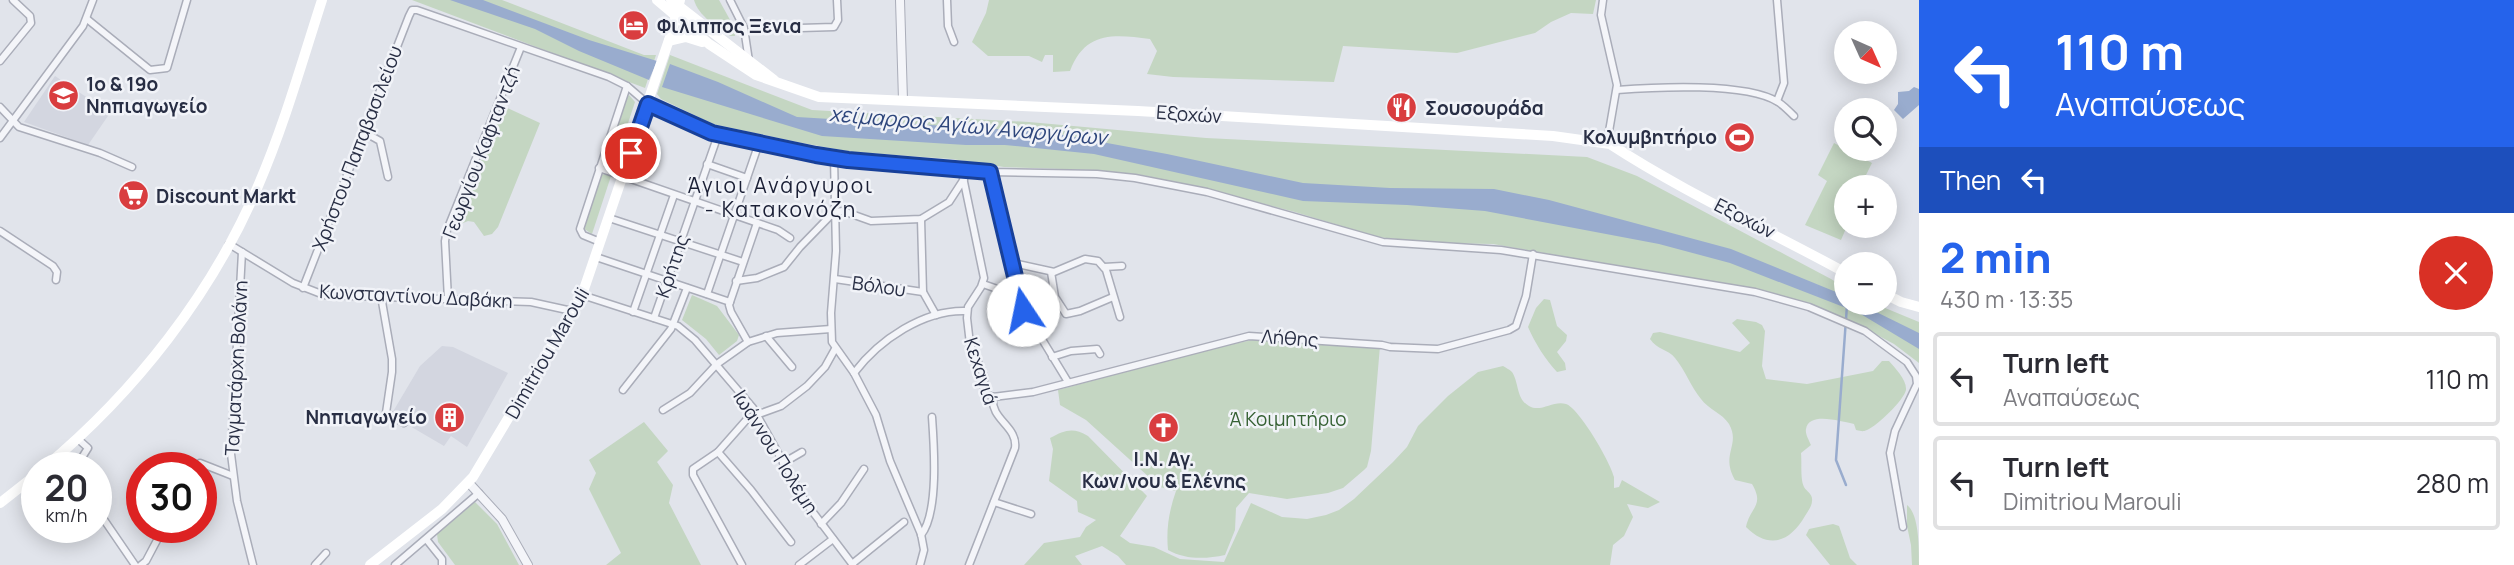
<!DOCTYPE html>
<html lang="en">
<head>
<meta charset="utf-8">
<style>
	body { margin:0; font-family:Manrope,sans-serif; background:#f7f7f7; color:#2b2b33; height:100vh; display:flex; flex-direction:column; font-size:26px; white-space:nowrap }
	* { box-sizing:border-box; margin:0 }
	p { font-size:23px; color:#7c7c81 }
	.icon { flex:none; width:38px; height:38px; fill:none; stroke:currentColor; stroke-width:2; stroke-linecap:round; stroke-linejoin:round }
	.map { position:relative; flex:1; overflow:hidden }
	.sheet { display:flex; flex-direction:column; background:#fff; width:595px }
	.sheet>* { flex:none }
	.top-card { background:#2563eb; color:#fff; overflow:hidden }
	.needle { width:46px; rotate:135deg }
	.fabs { position:absolute; left:1834px; top:21px; display:grid; gap:14px }
	.fabs a { display:grid; place-items:center; width:63px; height:63px; border-radius:50%; background:#fff; box-shadow:0 4px 18px #0003; font-size:35px }
	.speed { position:absolute; left:21px; top:452px; display:flex; gap:14px; font-size:35px; font-weight:700; text-align:center }
	.speed>* { display:grid; place-content:center; width:91px; height:91px; border-radius:50%; background:#fff; box-shadow:0 4px 18px #0003; line-height:1 }
	.speed small { font-size:18px; font-weight:400 }
	.speed .limit { border:10px solid #d22; background:#fff; color:#111 }
	.pin { position:absolute; display:grid; place-items:center; width:60px; height:60px; color:#fff; margin:-30px; border:4px solid #fff; border-radius:50%; box-shadow:0 2px 7px #0007 }
	.me { position:absolute; width:77px; margin:-38px; rotate:349deg; stroke-linejoin:round; filter:drop-shadow(0 0 5px #0008) }
	.turn { display:flex; align-items:center; gap:24px; height:147px; padding:0 21px; font-size:32px }
	.turn .icon { width:91px; height:91px; stroke-width:2.5 }
	.turn b { display:block; font-size:49px; line-height:60px }
	.then { display:flex; align-items:center; height:66px; padding:0 21px; background:#0003; gap:14px; font-size:26px }
	.round { display:grid; place-items:center; flex:none; width:74px; height:74px; border-radius:37px; background:#f7f7f7 }
	.head { display:flex; align-items:center; justify-content:space-between; height:119px; padding:0 21px }
	h1 { font-size:42px; font-weight:800; line-height:52px; color:#2563eb }
	ul { padding:0; list-style:none }
	li { display:flex; align-items:center; gap:21px; height:94px; margin:0 14px 10px; padding:0 7px; border:4px solid #e1e1e2; border-radius:7px }
	li div { flex:1 }
	li b { display:block; font-size:26px }
	li em { font-style:normal }
	main { display:flex; flex:1; min-height:0 }
	.map>svg:first-child { display:block }
	.built { fill:#d3d6e0 }
	.green { fill:#c4d6c2 }
	.water { fill:#99acce }
	.lines { fill:none; stroke-linecap:round; stroke-linejoin:round }
	.stream { stroke:#99acce; stroke-width:2.5 }
	.minor-casing { stroke:#aaadb9; stroke-width:9 }
	.tertiary-casing { stroke:#aaadb9; stroke-width:10 }
	.minor { stroke:#f4f5f9; stroke-width:6 }
	.tertiary { stroke:#f4f5f9; stroke-width:8 }
	.secondary { stroke:#fff; stroke-width:10 }
	.route-casing { stroke:#184099; stroke-width:18 }
	.route { stroke:#2563eb; stroke-width:12 }
	.labels { text-anchor:middle; dominant-baseline:central; stroke-width:5; stroke-linejoin:round; paint-order:stroke }
	.poi-label { font-size:19px; font-weight:bold; fill:#282e44; stroke:#f1f3f8; text-anchor:start }
	.street-label { font-size:19px; fill:#282e44; stroke:#f1f3f8 }
	.park-label { font-size:19px; fill:#366134; stroke:#f1f3f8 }
	.water-label { font-size:21px; font-style:italic; fill:#2e467c; stroke:#f1f3f8 }
	.neighbourhood-label { font-size:21px; letter-spacing:2px; fill:#1a1f35; stroke:#f1f3f8 }
</style>
</head>
<body>
<main>
<div class="map">
<svg width="1919" height="565" viewBox="0 0 1919 565">
	<rect width="100%" height="100%" fill="#e1e4eb"/>
	<g class="built">
		<polygon points="55,76 110,113 88,145 24,122"/>
		<polygon points="442,346 453,347 508,373 467,447 451,436 444,446 391,415 420,366"/>
	</g>
	<g class="green">
		<polygon points="412,0 502,0 644,55 656,55 645,88"/>
		<path d="M694 0H719L734 27 735 36H730C717 28 698 15 694 0Z"/>
		<path d="M989 0H1596L1593 14 1571 13 1551 22 1535 33 1457 53 1343 46 1334 82 1173 77 1147 74 1157 51 1150 39C1112 34 1085 32 1070 71L1053 72V55H1045L1042 62 1029 56H988L972 42 986 13Z"/>
		<polygon points="670,55 812,110 1029,122 1206,138 1587,157 1637,176 1831,279 1846,288 1846,303 1873,303 1919,322 1919,363 1894,344 1849,320 1797,301 1754,290 1493,244 1437,243 1377,237 1295,212 1194,186 1142,175 1094,170 1004,167 952,159 853,152 802,143 713,124 661,99 657,94"/>
		<polygon points="629,95 635,102 613,169 605,164 626,98"/>
		<polygon points="503,106 540,123 498,227 492,234 484,236 474,222 468,221 458,225 457,221"/>
		<polygon points="1834,143 1872,163 1860,187 1846,187 1847,226 1841,240 1805,225 1827,181 1818,175"/>
		<polygon points="605,174 611,176 592,234 583,228 601,175"/>
		<polygon points="692,295 717,306 739,335 737,341 719,355 706,339 682,320"/>
		<path d="M1544 299 1550 300 1557 326 1567 335 1566 341 1557 352 1565 363 1566 370 1557 372C1545 359 1535 343 1528 327L1536 308Z"/>
		<path d="M1737 319 1756 322 1762 325 1765 331 1762 366 1766 379 1807 384 1873 371 1882 361H1889C1895 368 1907 380 1906 390 1904 400 1877 426 1867 430 1862 432 1862 431 1856 430L1854 424C1842 422 1809 411 1806 429 1805 434 1809 440 1811 445L1801 453C1802 463 1800 479 1804 487 1807 492 1813 494 1812 501 1812 506 1808 511 1805 516 1790 542 1769 550 1746 527 1750 507 1765 506 1752 484L1735 480C1720 454 1741 445 1729 424 1722 413 1708 409 1701 399 1691 387 1685 370 1675 358 1668 349 1657 350 1650 339L1653 333 1660 332 1740 352 1750 343 1732 323Z"/>
		<path d="M1257 339 1380 346 1371 451 1367 467 1364 470 1343 488 1328 493 1287 499 1249 493 1236 508 1235 530 1225 555C1206 559 1186 560 1168 550 1166 529 1169 511 1176 491L1160 487 1086 420 1060 405 1058 390 1201 351Z"/>
		<path d="M1503 366C1506 368 1509 369 1512 372 1519 382 1516 399 1529 406 1541 413 1553 400 1566 404 1579 408 1611 463 1614 477 1614 481 1614 484 1614 488L1619 487 1622 480 1660 502 1648 508 1627 504 1633 517 1624 536 1613 545 1610 565H1126L1118 556 1102 546 1075 556 1082 565H1024L1044 543 1080 537 1086 527 1096 520 1078 512 1077 501 1049 481 1053 449 1050 438C1065 430 1073 427 1088 436L1147 496 1120 536 1130 543 1154 547 1180 559 1224 562 1251 503 1282 517 1295 518 1307 519 1326 515 1339 510 1354 499 1393 462 1407 447 1418 426 1448 396 1478 372Z"/>
		<polygon points="644,422 668,451 657,462 673,485 669,503 701,565 606,565 621,553 589,489 596,473 589,460"/>
		<polygon points="475,502 497,524 519,565 455,565 438,542 437,534"/>
		<path d="M1907 505C1919 514 1919 547 1919 565H1912L1911 545 1907 526Z"/>
		<polygon points="1833,524 1839,526 1850,558 1857,565 1830,565 1806,535 1809,529"/>
	</g>
	<g class="water">
		<polygon points="450,0 483,0 589,40 657,61 649,80 579,51 535,29"/>
		<polygon points="670,64 718,82 797,117 1047,132 1167,154 1303,183 1390,188 1494,189 1549,200 1731,249 1836,292 1846,297 1846,303 1858,303 1919,333 1919,349 1859,313 1730,263 1659,244 1485,211 1407,205 1303,201 1094,154 1005,145 966,145 822,136 662,87"/>
		<polygon points="1914,87 1919,89 1919,105 1903,119 1894,110 1898,104 1898,92 1909,91"/>
	</g>
	<g class="lines">
		<polyline class="stream" points="1846,485 1836,460 1847,305"/>
		<defs>
			<g id="minor">
				<polyline points="730,0 744,28 749,61"/>
				<polyline points="947,0 948,26 954,42"/>
				<polyline points="1603,0 1601,15 1617,85 1607,143"/>
				<polyline points="1777,0 1784,83 1777,101"/>
				<polyline points="87,19 150,70 167,68 187,0"/>
				<polyline points="800,28 834,27 838,20 837,0"/>
				<polyline points="0,61 31,23 30,16 13,0"/>
				<path d="M1617 90C1655 87 1746 82 1778 102 1783 105 1789 111 1794 116"/>
				<polyline points="0,107 19,127 100,153 132,167"/>
				<polyline points="364,132 380,141 388,177"/>
				<polyline points="0,138 83,26 93,0"/>
				<polyline points="834,158 836,251 831,313 832,342 854,373 876,415 890,461 921,534 924,550 920,565"/>
				<polyline points="707,164 747,178"/>
				<polyline points="599,168 778,230 790,238"/>
				<polyline points="990,172 1023,308 1068,382"/>
				<polyline points="963,177 984,278 981,287 968,307 967,318 970,344 984,376 984,393 993,397"/>
				<polyline points="609,218 743,262"/>
				<polyline points="921,219 923,292 936,315"/>
				<polyline points="0,231 53,266 57,272 56,280"/>
				<polyline points="600,242 583,235 580,229 627,86"/>
				<polyline points="229,244 293,283 324,295 531,302 572,311"/>
				<polyline points="242,252 231,454 237,501 253,565"/>
				<polyline points="596,257 730,302"/>
				<polyline points="1013,263 1054,272 1085,259 1098,261 1106,270 1120,317"/>
				<polyline points="1104,267 1122,266"/>
				<polyline points="1051,272 1055,297 1066,314 1080,311 1113,297"/>
				<polyline points="835,279 923,292"/>
				<polyline points="736,281 757,278 784,267 800,247 834,212 843,211 871,221 921,219 949,202 964,179"/>
				<polyline points="983,284 1020,297"/>
				<polyline points="303,288 409,16 412,10 417,10 609,77 627,86 648,104 712,133 834,158 990,172 1097,174 1135,178 1207,192 1383,242 1501,250 1755,292 1809,307 1865,331 1907,362 1916,376 1917,384 1895,431 1890,453 1903,527"/>
				<polyline points="707,294 759,143"/>
				<polyline points="582,295 678,326 695,340 753,408 806,503 853,565"/>
				<polyline points="381,296 392,359 392,372 386,413 404,423"/>
				<polyline points="448,299 445,241 447,230 521,47"/>
				<polyline points="633,312 674,195"/>
				<polyline points="654,318 718,135"/>
				<polyline points="766,336 792,367"/>
				<polyline points="748,342 731,312 729,305 757,223"/>
				<polyline points="1052,357 1071,351 1097,349 1100,354"/>
				<path d="M854 373C879 340 924 309 967 311"/>
				<polyline points="623,390 671,329 687,288"/>
				<polyline points="993,397 1033,392 1249,336 1382,345 1390,347 1438,349 1509,330 1516,326 1526,296 1533,254"/>
				<polyline points="663,410 690,393 717,364 748,342 777,333 831,329"/>
				<polyline points="718,452 751,490 791,542"/>
				<polyline points="783,463 802,452"/>
				<polyline points="76,467 88,448 78,439"/>
				<polyline points="196,467 200,463 233,476"/>
				<polyline points="994,502 1031,514"/>
				<polyline points="96,508 135,565"/>
				<polyline points="821,524 841,503 864,469"/>
				<path d="M921 535C939 513 934 445 932 417"/>
				<polyline points="426,539 442,559 442,565"/>
				<polyline points="852,564 904,522"/>
				<polyline points="141,565 146,561 164,527"/>
				<polyline points="315,565 326,553"/>
				<polyline points="395,565 479,493"/>
				<polyline points="742,565 693,475 693,469 718,452 748,418 781,406 807,386 825,367 835,349"/>
				<polyline points="799,565 833,539"/>
				<path d="M969 565 1015 448C1018 426 990 420 993 397"/>
			</g>
			<g id="tertiary">
				<polyline points="900,0 903,100"/>
				<polyline points="469,483 502,519 528,565"/>
			</g>
		</defs>
		<use href="#minor" class="minor-casing"/>
		<use href="#tertiary" class="tertiary-casing"/>
		<use href="#minor" class="minor"/>
		<use href="#tertiary" class="tertiary"/>
		<g class="secondary">
			<path d="M657 0 709 44 756 75 819 97 1138 111 1553 136 1610 144C1685 193 1768 230 1846 273"/>
			<polyline points="671,0 774,80"/>
			<polyline points="669,41 686,37 702,42"/>
			<polyline points="1885,294 1901,302 1919,307"/>
			<path d="M45 467C135 392 212 294 258 186 284 126 302 62 322 0"/>
			<polyline points="0,503 37,474"/>
			<polyline points="370,565 442,509 473,477 582,295 672,31 680,0"/>
		</g>
	</g>
	<g class="lines">
		<defs>
			<polyline id="route" points="631,153 648,104 712,133 816,155 848,160 990,172 1023,310"/>
		</defs>
		<use href="#route" class="route-casing"/>
		<use href="#route" class="route"/>
	</g>
	<defs>
		<symbol id="hotel-disc" viewBox="-11 -11 22 22"><circle r="9.5" fill="#d93d3f" stroke="#f1f3f8"/><path d="M-6-4.5h1.5V1H6V5H4.5V3h-9V5H-6ZM-4 0a1.8 1.8 0 1 1 3.6 0ZM.5 0V-2.5h3Q6-2.5 6 0Z" fill="#fff"/></symbol>
		<symbol id="school-disc" viewBox="-11 -11 22 22"><circle r="9.5" fill="#d93d3f" stroke="#f1f3f8"/><path d="M0-5L7-2L0 1L-7-2ZM-4 1L0 2.5L4 1V4Q0 6-4 4Z" fill="#fff"/></symbol>
		<symbol id="restaurant-disc" viewBox="-11 -11 22 22"><circle r="9.5" fill="#d93d3f" stroke="#f1f3f8"/><path d="M-5-6h1v4h1v-4h1v4h1v-4h1v5L-1.5 .5V6h-2V.5L-5-1ZM5-6V6H3V1.5H1.5Q1.5-4 5-6Z" fill="#fff"/></symbol>
		<symbol id="stadium-disc" viewBox="-11 -11 22 22"><circle r="9.5" fill="#d93d3f" stroke="#f1f3f8"/><path d="M0-5a6.5 5 0 1 0 0 10a6.5 5 0 1 0 0-10ZM-3.5-1.8h7v3.6h-7Z" fill="#fff"/></symbol>
		<symbol id="supermarket-disc" viewBox="-11 -11 22 22"><circle r="9.5" fill="#d93d3f" stroke="#f1f3f8"/><path d="M-6-5.5h2.5l.6 2H6L4.5 2H-2.5L-4.4-4H-6ZM-1.5 3.2a1.3 1.3 0 1 0 .1 0ZM3 3.2a1.3 1.3 0 1 0 .1 0Z" fill="#fff"/></symbol>
		<symbol id="building-disc" viewBox="-11 -11 22 22"><circle r="9.5" fill="#d93d3f" stroke="#f1f3f8"/><path d="M-4-6H4V6H1V3H-1V6H-4ZM-2.5-4.3h1.7v1.8h-1.7ZM.8-4.3h1.7v1.8H.8ZM-2.5-1h1.7V.8h-1.7ZM.8-1h1.7V.8H.8Z" fill="#fff"/></symbol>
		<symbol id="church-disc" viewBox="-11 -11 22 22"><circle r="9.5" fill="#d93d3f" stroke="#f1f3f8"/><path d="M-1.2-6h2.4v3.5h3.3v2.4h-3.3V6h-2.4V-.1h-3.3v-2.4h3.3Z" fill="#fff"/></symbol>
	</defs>
	<g fill-rule="evenodd">
		<use href="#hotel-disc" x="616" y="8" width="35" height="35"/>
		<use href="#school-disc" x="46" y="78" width="35" height="35"/>
		<use href="#restaurant-disc" x="1384" y="90" width="35" height="35"/>
		<use href="#stadium-disc" x="1722" y="120" width="35" height="35"/>
		<use href="#supermarket-disc" x="116" y="178" width="35" height="35"/>
		<use href="#building-disc" x="432" y="400" width="35" height="35"/>
		<use href="#church-disc" x="1146" y="410" width="35" height="35"/>
	</g>
	<g class="labels">
		<g class="poi-label">
			<text x="657" y="26">Φιλιππος Ξενια</text>
			<text x="86" y="84">1ο &amp; 19ο<tspan x="86" dy="22">Νηπιαγωγείο</tspan></text>
			<text x="1425" y="108">Σουσουράδα</text>
			<text x="1717" y="137" text-anchor="end">Κολυμβητήριο</text>
			<text x="156" y="196">Discount Markt</text>
			<text x="427" y="417" text-anchor="end">Νηπιαγωγείο</text>
			<text x="1164" y="459" text-anchor="middle">Ι.Ν. Αγ.<tspan x="1164" dy="22">Κων/νου &amp; Ελένης</tspan></text>
		</g>
		<g class="street-label">
			<text transform="translate(1189 114) rotate(4)">Εξοχών</text>
			<text transform="translate(357 148) rotate(-69)">Χρήστου Παπαβασιλείου</text>
			<text transform="translate(481 152) rotate(-69)">Γεωργίου Καφταντζή</text>
			<text transform="translate(1745 218) rotate(27)">Εξοχών</text>
			<text transform="translate(672 266) rotate(-71)">Κρήτης</text>
			<text transform="translate(879 286) rotate(8)">Βόλου</text>
			<text transform="translate(416 296) rotate(3)">Κωνσταντίνου Δαβάκη</text>
			<text transform="translate(1290 338) rotate(4)">Λήθης</text>
			<text transform="translate(547 353) rotate(-60)">Dimitriou Marouli</text>
			<text transform="translate(236 368) rotate(-87)">Ταγματάρχη Βολάνη</text>
			<text transform="translate(981 371) rotate(72)">Κεχαγιά</text>
			<text transform="translate(776 452) rotate(58)">Ιωάννου Πολέμη</text>
		</g>
		<g class="park-label">
			<text x="1288" y="419">Ά Κοιμητήριο</text>
		</g>
		<g class="water-label">
			<text transform="translate(968 125) rotate(5)">χείμαρρος Αγίων Αναργύρων</text>
		</g>
		<g class="neighbourhood-label">
			<text x="781" y="185">Άγιοι Ανάργυροι<tspan x="781" dy="24">- Κατακονόζη</tspan></text>
		</g>
	</g>
</svg>
<div class="fabs">
<a><svg class="needle" viewBox="-14 -14 28 28"><path d="M0-13l5 13h-10z" fill="#e53935"/><path d="M0 13l5-13h-10z" fill="#7c7c81"/></svg></a>
<a><svg class="icon" aria-label="search" viewBox="0 0 24 24"><circle cx="10" cy="10" r="6"/><path d="M15 15l6 6"/></svg></a>
<a>+</a>
<a>−</a>
</div>
<div class="speed"><div>20<small>km/h</small></div><div class="limit">30</div></div>
<div class="pin" style="left:631px;top:153px;background:#d93025"><svg class="icon" aria-label="arrive" viewBox="0 0 24 24"><path d="M6 21V4h12l-3 4 3 4H6"/></svg></div>
<svg class="me" style="left:1023px;top:310px" viewBox="-20 -20 40 40"><circle r="19" fill="#fff"/><path d="M0-13L10 11 0 6-10 11z" fill="#2563eb"/></svg>
</div>
<section class="sheet">
<div class="top-card">
<div class="turn"><svg class="icon" aria-label="left" viewBox="0 0 24 24"><path d="M17 20v-9H6M10 6l-5 5 5 5"/></svg><div><b>110 m</b>Αναπαύσεως</div></div>
<div class="then">Then<svg class="icon" aria-label="left" viewBox="0 0 24 24"><path d="M17 20v-9H6M10 6l-5 5 5 5"/></svg></div>
</div>
<div class="head"><div><h1>2 min</h1><p>430 m · 13:35</p></div><a class="round" style="background:#d93025;color:#fff"><svg class="icon" aria-label="close" viewBox="0 0 24 24"><path d="M6 6l12 12M18 6L6 18"/></svg></a></div>
<ul>
<li><svg class="icon" aria-label="left" viewBox="0 0 24 24"><path d="M17 20v-9H6M10 6l-5 5 5 5"/></svg><div><b>Turn left</b><p>Αναπαύσεως</p></div><em>110 m</em></li>
<li><svg class="icon" aria-label="left" viewBox="0 0 24 24"><path d="M17 20v-9H6M10 6l-5 5 5 5"/></svg><div><b>Turn left</b><p>Dimitriou Marouli</p></div><em>280 m</em></li>
</ul>
</section>
</main>
</body>
</html>
